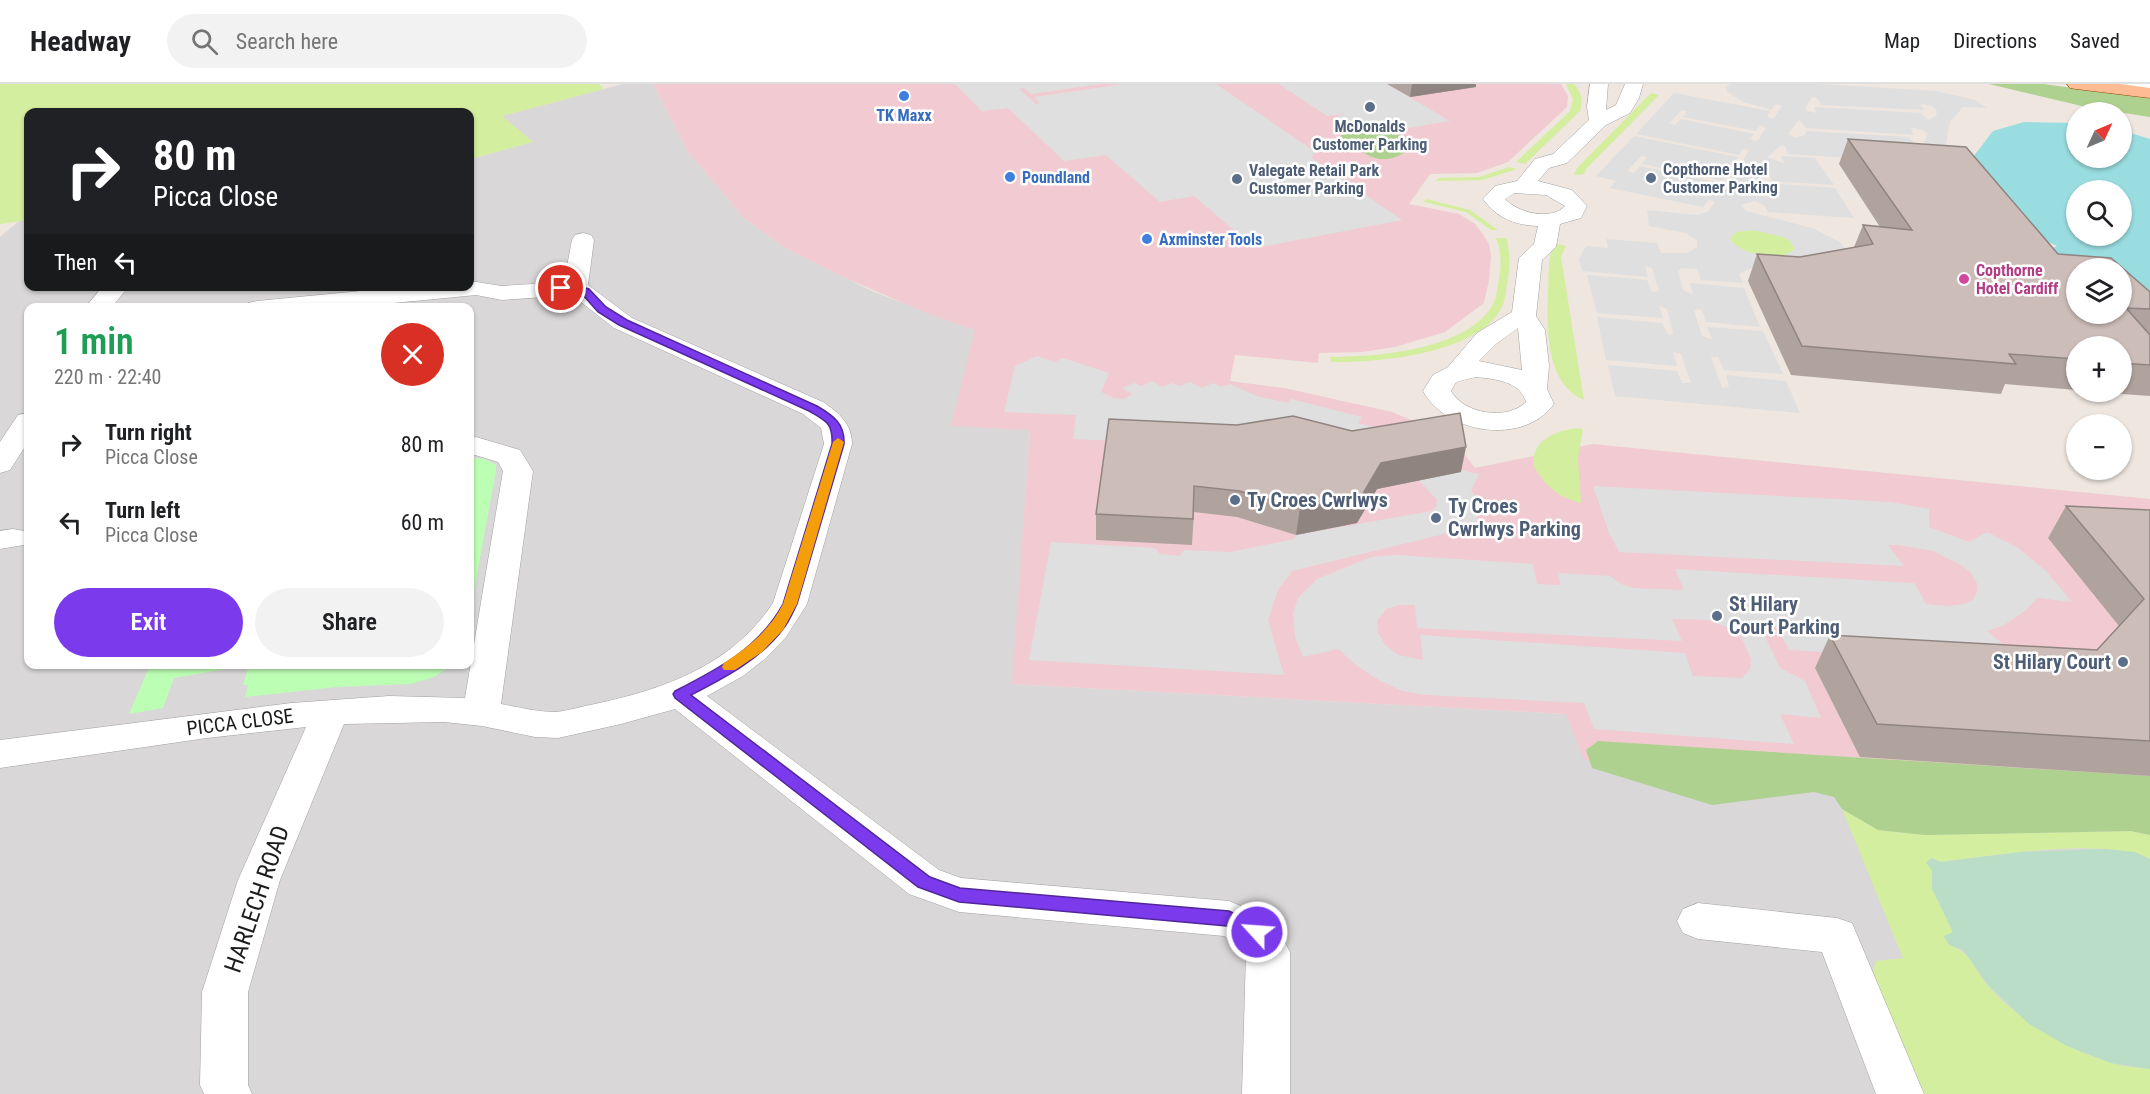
<!DOCTYPE html>
<html lang="en">
<head>
<meta charset="utf-8">
<style>
	body { margin:0; font-family:"Roboto Condensed",sans-serif; background:#f2f2f2; color:#202124; height:100vh; display:flex; flex-direction:column; font-size:22px; white-space:nowrap }
	* { box-sizing:border-box; margin:0 }
	p { font-size:20px; color:#757577 }
	.icon { flex:none; width:33px; height:33px; fill:none; stroke:currentColor; stroke-width:2; stroke-linecap:round; stroke-linejoin:round }
	.map { position:relative; flex:1; overflow:hidden }
	.details { position:absolute; left:24px; top:219px; width:450px; height:366px; display:flex; flex-direction:column; background:#fff; border-radius:12px; box-shadow:0 2px 4px #0004 }
	.details>* { flex:none }
	.top-card { position:absolute; left:24px; top:24px; width:450px; height:183px; border-radius:12px; box-shadow:0 2px 4px #0004; background:#202124; color:#fff; overflow:hidden }
	.needle { width:39px; rotate:46deg }
	.tools { position:absolute; left:2066px; top:18px; display:grid; gap:12px }
	.tools a { display:grid; place-items:center; width:66px; height:66px; border-radius:50%; background:#fff; box-shadow:0 2px 4px #0004; font-size:30px }
	.pin { position:absolute; display:grid; place-items:center; width:51px; height:51px; color:#fff; margin:-26px; border:3px solid #fff; border-radius:50%; box-shadow:0 2px 6px #0007 }
	.me { position:absolute; width:66px; margin:-33px; rotate:296deg; stroke-linejoin:round; filter:drop-shadow(0 0 4px #0008) }
	.turn { display:flex; align-items:center; gap:21px; height:126px; padding:0 30px; font-size:27px }
	.turn .icon { width:78px; height:78px; stroke-width:2.5 }
	.turn b { display:block; font-size:42px; line-height:51px }
	.then { display:flex; align-items:center; height:57px; padding:0 30px; background:#0003; gap:12px; font-size:22px }
	.round { display:grid; place-items:center; flex:none; width:63px; height:63px; border-radius:32px; background:#f2f2f2 }
	.headline { display:flex; align-items:center; justify-content:space-between; height:102px; padding:0 30px }
	h1 { font-size:36px; font-weight:600; line-height:45px; color:#1e9e55 }
	.cta { display:flex; gap:12px; margin-top:auto; padding:12px 30px }
	.cta a { flex:1; height:69px; border-radius:36px; background:#7c3aed; color:#fff; font-size:24px; font-weight:600; line-height:69px; text-align:center }
	.cta a+a { background:#f2f2f2; color:#202124 }
	ul { padding:0; list-style:none }
	li { display:flex; align-items:center; gap:18px; height:78px; padding:0 30px }
	li div { flex:1 }
	li b { display:block; font-size:22px }
	li em { font-style:normal }
	header { display:flex; align-items:center; gap:36px; box-sizing:border-box; height:84px; padding:0 30px; background:#fff; border-bottom:2px solid #e0e0e0 }
	header strong { font-size:28px }
	nav { display:flex; gap:33px; margin-inline-start:auto; font-size:21px }
	.search { width:420px; height:54px; background:#f2f2f2; display:flex; align-items:center; gap:15px; box-sizing:border-box; padding:0 21px; border-radius:33px; color:#757577; font-size:22px }
	.map>svg:first-child { display:block }
	.residential { fill:#d9d7d8; fill-rule:evenodd }
	.commercial { fill:#f1cbd1 }
	.grass { fill:#d4ee9f }
	.forest { fill:#aed18f }
	.wetland { fill:#baddc7 }
	.park { fill:#bdfeb5 }
	.parking { fill:#dfdfdf; fill-rule:evenodd }
	.water { fill:#9adde0; fill-rule:evenodd }
	.lines { fill:none; stroke-linecap:round; stroke-linejoin:round }
	.minor-casing { stroke:#a2a2a2; stroke-width:1 }
	.major-casing { stroke:#914700; stroke-width:1 }
	.minor { fill:#fff; fill-rule:evenodd }
	.major { fill:#ffbc92; fill-rule:evenodd }
	.wall { fill:#b0a39e }
	.shaded-wall { fill:#908481 }
	.building { fill:#cdbdb8; stroke:#908481; stroke-width:1.5; fill-rule:evenodd }
	.route { fill:#7c3aed; stroke:#51269a; stroke-width:1.5 }
	.slow { fill:#f59e0b }
	.shop-dot { fill:#3f7fe0; stroke:#fff; stroke-width:2 }
	.service-dot { fill:#5c6f8a; stroke:#fff; stroke-width:2 }
	.hotel-dot { fill:#d1479c; stroke:#fff; stroke-width:2 }
	.labels { text-anchor:middle; dominant-baseline:central; stroke-width:5; stroke-linejoin:round; paint-order:stroke }
	.far-shop-label { font-size:16px; font-weight:bold; fill:#366cbe; stroke:#fff; text-anchor:start }
	.far-service-label { font-size:16px; font-weight:bold; fill:#4e5e75; stroke:#fff; text-anchor:start }
	.far-hotel-label { font-size:16px; font-weight:bold; fill:#b23c85; stroke:#fff; text-anchor:start }
	.service-label { font-size:20px; font-weight:bold; fill:#4e5e75; stroke:#fff; text-anchor:start }
	.street-label { font-size:20px; fill:#1b1b1b; stroke:#fff }
	.near-street-label { font-size:24px; fill:#1b1b1b; stroke:#fff }
</style>
</head>
<body>
<header>
<strong>Headway</strong>
<div class="search"><svg class="icon" aria-label="search" viewBox="0 0 24 24"><circle cx="10" cy="10" r="6"/><path d="M15 15l6 6"/></svg>Search here</div>
<nav><a>Map</a><a>Directions</a><a>Saved</a></nav>
</header>
<div class="map">
<svg width="2150" height="1010" viewBox="0 0 2150 1010">
	<rect width="100%" height="100%" fill="#eee6df"/>
	<path class="residential" d="M623 0H653L688 68 745 135 784 163 874 208 975 246 1030 346 1013 600 1566 630 1823 692 2150 724V1010H0V153L19 137 28 136V202H470V75L533 58 501 32ZM28 224H470V580H28Z"/>
	<polygon class="commercial" points="653,0 1561,0 1568,12 1567,23 1508,78 1477,89 1430,90 1409,120 1459,130 1475,140 1482,149 1489,160 1491,171 1489,196 1484,219 1445,248 1395,263 1362,268 1319,269 1318,279 1235,271 1230,297 1284,304 1392,328 1451,353 1475,384 1592,360 2150,415 2150,724 1823,692 1584,676 1566,630 1012,600 1030,346 951,342 975,246 924,228 839,191 784,163 745,135 688,68"/>
	<g class="grass">
		<polygon points="0,0 599,0 604,5 502,32 533,58 470,75 470,28 28,28 28,136 0,140"/>
		<path d="M1566 0H1574C1582 9 1583 16 1580 27L1525 80 1516 78 1570 27 1573 15Z"/>
		<polygon points="1651,9 1659,11 1586,85 1584,90 1574,91 1577,84"/>
		<polygon points="1509,83 1517,85 1482,96 1435,97 1439,94 1479,93"/>
		<polygon points="1426,115 1470,126 1498,146 1491,146 1466,128 1424,118"/>
		<path d="M1752 146C1767 147 1790 149 1795 165 1782 180 1739 172 1730 155L1735 148Z"/>
		<path d="M1496 154H1506C1511 170 1510 184 1507 200 1506 208 1505 216 1502 223 1479 270 1377 279 1331 278L1330 273C1376 273 1466 266 1492 222 1497 214 1497 204 1499 195 1501 181 1502 168 1496 154Z"/>
		<path d="M1555 159 1566 162 1561 173 1584 316C1544 299 1547 241 1548 206 1549 190 1547 173 1555 159Z"/>
		<path d="M1580 344 1583 346 1578 374 1581 419C1557 413 1546 402 1533 381 1533 354 1557 346 1580 344Z"/>
		<path d="M1842 725 1878 746 1925 751 2131 747 2150 751V775C2101 752 1996 772 1941 778L1931 774 1933 805 1953 849 1944 852 1949 861C1973 869 1973 885 1989 903 2021 938 2064 964 2109 978 2122 983 2137 983 2150 985V1010H1924L1876 898 1873 886 1876 877 1903 874Z"/>
	</g>
	<g class="forest">
		<polygon points="1989,0 2043,0 2150,14 2150,33 2086,23"/>
		<path d="M1350 48C1371 49 1391 47 1412 55 1412 63 1408 66 1402 70 1376 84 1363 67 1341 53V51Z"/>
		<polygon points="1598,657 2150,692 2150,751 2131,747 1925,751 1878,746 1842,725 1834,713 1814,708 1712,721 1592,684 1586,666"/>
	</g>
	<polygon class="wetland" points="2105,765 2135,768 2150,775 2150,985 2111,979 2067,962 2029,940 1989,902 1963,866 1949,861 1944,852 1953,848 1932,805 1932,786 1926,779 1931,774 1941,778 2021,768"/>
	<g class="park">
		<polygon points="475,374 485,375 496,381 496,387 470,528 470,375"/>
		<polygon points="150,581 150,580 448,581 445,586 434,593 411,600 338,603 245,613 248,601 243,601 249,581 174,594 163,624 129,630"/>
	</g>
	<g class="parking">
		<polygon points="955,0 1100,0 1031,10 1024,4 1019,5 1036,20 1040,19 1034,13 1124,0 1216,0 1317,69 1313,70 1312,74 1402,136 1255,164 1194,112 1160,118 1106,71 1064,77 1008,24 982,27"/>
		<polygon points="1279,0 1387,0 1450,37 1367,51 1336,33 1346,30 1327,32"/>
		<path d="M1730 0H1819L1936 7 1975 16 1987 24 1963 23 1950 38 1944 70 1952 80 1788 70 1785 62H1781L1767 73 1785 80 1781 72 1815 74 1834 101 1772 97 1768 89H1763L1753 102 1754 104 1767 108 1763 99 1835 104 1854 134 1768 128 1764 121 1755 117 1741 121 1746 127 1812 144 1840 158 1848 169 1749 185 1739 190 1743 199 1701 196 1697 185 1681 184 1678 187 1683 206 1693 211 1690 199 1744 204 1760 243 1706 238 1702 226 1697 225 1694 227 1702 252 1712 255 1707 243 1763 247 1783 290 1724 286 1718 273H1711L1722 304 1729 303 1726 291 1786 297 1800 329 1615 312 1608 281 1677 287 1682 299H1691L1681 270 1673 268 1677 282 1606 276 1597 233 1662 239 1668 251 1673 250 1667 225 1659 222 1663 234 1597 229 1587 191 1647 196 1652 208 1659 207 1652 184 1645 182 1648 193 1582 187 1579 175 1586 162 1608 164 1606 155 1657 159 1661 169H1688L1697 163V156L1686 149 1649 142 1647 126 1697 131 1708 128 1715 118 1714 117 1708 116 1703 123 1610 104 1616 97 1596 92 1634 52 1738 73 1733 81 1740 82 1749 66 1743 65 1739 71 1636 50 1674 9 1770 27 1767 33 1770 34H1774L1782 22 1776 20 1771 26 1744 18 1727 8 1726 4ZM1814 13 1817 14 1821 21 1925 26 1920 21 1922 20 1931 22 1937 27 1936 32 1928 36 1921 29 1814 23 1817 29 1807 27 1805 25 1811 14ZM1682 26 1687 27 1683 33 1756 47 1760 41 1766 44 1758 56 1754 57 1750 55 1754 50 1681 35 1675 41 1669 39ZM1798 37H1801L1806 44 1914 51 1910 43 1922 46 1928 50 1923 60H1915L1909 53 1807 47 1805 51 1796 54 1788 50ZM1641 72 1647 73 1642 80 1721 96 1727 89 1732 91 1719 107 1715 106 1719 99 1640 82 1634 89 1629 88 1628 86ZM1752 146 1783 153 1790 157 1795 165 1786 171 1766 172 1745 167 1732 159 1730 155 1736 148Z"/>
		<polygon points="1037,272 1055,278 1063,274 1109,289 1101,308 1113,314 1124,315 1132,310 1122,304 1134,299 1141,302 1152,297 1162,303 1172,299 1179,302 1190,298 1202,304 1213,299 1221,303 1230,300 1257,312 1287,319 1291,315 1362,333 1358,339 1382,345 1444,373 1464,378 1461,386 1479,390 1471,407 1480,416 1477,442 1292,487 1278,506 1268,536 1284,591 1029,576 1051,458 1155,464 1160,470 1180,472 1184,466 1230,468 1294,455 1296,451 1431,427 1436,423 1437,416 1388,363 1232,362 1073,355 1076,331 1004,328 1015,282"/>
		<path d="M1593 402 1891 418 1929 425V443L1969 458 1987 448 2017 463 2046 487 2072 518 2037 514 2025 527 2004 541 1987 547 2020 574 1977 577 1789 566 1775 541 1767 540 1763 548 1780 584 1805 597 1821 634 1780 630 1794 660 1594 645 1584 619 1426 611 1402 607 1379 596 1357 582 1338 565 1303 573 1295 553 1293 529 1298 514 1317 495 1371 473 1396 471 1533 480 1537 500 1561 501 1558 489 1610 492 1621 500 1633 504 1684 506 1675 485 1914 499 1926 520 1946 522 1964 520 1973 516 1977 508V499L1971 489 1961 481 1933 467 1898 461H1888L1904 482 1619 468 1609 449ZM1399 521H1415L1417 544 1682 557 1672 535 1707 536 1739 548 1751 575 1750 585 1742 594 1693 592 1685 569 1420 551 1423 576 1413 574 1399 571 1385 561 1378 549 1377 537 1386 525Z"/>
	</g>
	<path class="water" d="M2024 38 2076 39V74H2121V46L2150 55V251L2121 218V184H2076L2047 167 2057 162 2044 156 1973 73 1993 47ZM2076 106H2121V152H2076Z"/>
	<g class="lines">
		<defs>
			<g id="minor">
				<path d="M1590 0H1608L1606 26 1616 21 1625 0H1643L1639 14 1630 29 1606 41 1567 79 1549 84 1538 97 1572 106 1587 122 1581 134 1560 140 1556 163 1542 176 1536 232 1545 246 1549 282 1547 305 1554 320C1524 362 1446 350 1423 307L1433 291 1448 283 1477 249 1512 228 1519 174 1534 160 1538 142C1514 141 1497 134 1483 115L1495 102 1517 97 1535 75 1553 70 1589 36 1587 23ZM1514 109 1546 111 1565 122C1551 137 1518 129 1505 115ZM1518 244 1522 286 1479 277 1496 260ZM1476 293C1495 295 1520 297 1526 318 1507 337 1464 330 1451 307L1456 298Z"/>
				<polygon points="2118,0 2150,0 2150,9 2121,4"/>
				<path d="M583 149 591 151 594 156 588 201 632 234 823 318C839 329 852 340 852 360L807 520 786 553 766 574 743 592 707 612 939 786 961 794 1229 817 1272 835 1290 868V1010H1242L1246 869 1242 861 1224 852 959 828 909 810 675 625 621 640 558 654 535 653 482 642 444 638 344 640 280 796 248 908V1001L252 1010H204L200 1001 202 908 238 796 306 643 207 654 0 684V656L291 619 389 612 465 614 503 387 498 378 475 371H470V355L476 353 520 366 533 387 501 620C518 623 537 628 555 628 569 627 582 622 595 620 665 605 732 581 773 519L824 360 821 344 803 330 614 244 572 211 502 216 476 211 342 224H245L248 219 257 217 413 202H470V197L502 202 564 198 572 156 575 151Z"/>
				<polygon points="103,202 129,202 111,224 85,224"/>
				<polygon points="28,329 28,358 10,386 0,389 0,358 18,331"/>
				<polygon points="13,445 24,447 28,454 24,461 0,465 0,447"/>
				<polygon points="1698,819 1837,834 1852,839 1924,1010 1876,1010 1822,868 1698,855 1683,849 1677,837 1683,825"/>
			</g>
			<polygon id="major" points="2067,0 2120,0 2150,4 2150,14 2076,5 2070,4"/>
		</defs>
		<use href="#minor" class="minor-casing"/>
		<use href="#major" class="major-casing"/>
		<use href="#minor" class="minor"/>
		<use href="#major" class="major"/>
	</g>
	<g class="wall">
		<polygon points="1387,0 1476,0 1476,3 1410,13"/>
		<polygon points="1848,55 2058,170 2150,225 2150,312 2095,308 2121,308 2121,262 2076,262 2076,306 2005,300 2001,310 1791,291 1748,197 1757,170 1800,173 1854,163 1863,141 1880,143 1839,80"/>
		<polygon points="1352,347 1461,388 1377,405 1357,439 1296,451 1237,433 1194,428 1192,461 1096,456 1096,430"/>
		<polygon points="2066,422 2150,426 2150,692 1860,673 1815,584 1830,551 2097,566 2119,542 2048,454"/>
	</g>
	<g class="shaded-wall">
		<polygon points="1412,0 1476,0 1476,3 1410,13"/>
		<polygon points="1466,363 1461,388 1377,405 1357,439 1296,451 1300,424 1381,379"/>
	</g>
	<g class="building">
		<path d="M1848 55 1966 63 2058 170 2111 174 2150 208V225L2126 224 2150 251V281L2121 279V262H2076V275L2009 270 2016 280 1802 262 1757 170 1800 173 1873 160 1863 141 1912 146ZM2076 184H2121V230H2076Z"/>
		<polygon points="1460,329 1466,363 1381,379 1361,413 1300,424 1239,407 1194,402 1193,435 1096,430 1109,335 1237,341 1293,332 1352,347"/>
		<polygon points="2066,422 2150,426 2150,657 1877,640 1830,551 2097,566 2144,515"/>
	</g>
	<path class="route" d="M575 201 589 205 606 223 627 236 817 322C834 332 845 340 844 360L797 520C793 528 789 538 783 545 761 575 724 594 691 611L930 793 960 804 1229 827 1263 843 1265 848 1263 853 1257 855 1227 842 959 818 918 803 675 614 673 610 675 607C718 585 759 564 783 520L832 360C833 339 826 337 809 327L619 241 598 228 582 210 561 207 556 204 561 201Z"/>
	<path class="slow" d="M838 354 844 358 797 520 783 546 762 568 735 586H724L722 583 724 579C749 562 769 547 783 520L833 358Z"/>
	<g class="shop-dot">
		<circle cx="904" cy="12" r="6"/>
		<circle cx="1010" cy="93" r="6"/>
		<circle cx="1147" cy="155" r="6"/>
	</g>
	<g class="service-dot">
		<circle cx="1370" cy="23" r="6"/>
		<circle cx="1651" cy="94" r="6"/>
		<circle cx="1237" cy="95" r="6"/>
		<circle cx="1235" cy="416" r="6"/>
		<circle cx="1436" cy="434" r="6"/>
		<circle cx="1717" cy="532" r="6"/>
		<circle cx="2123" cy="578" r="6"/>
	</g>
	<circle class="hotel-dot" cx="1964" cy="195" r="6"/>
	<g class="labels">
		<g class="far-shop-label">
			<text x="904" y="31" text-anchor="middle">TK Maxx</text>
			<text x="1022" y="93">Poundland</text>
			<text x="1159" y="155">Axminster Tools</text>
		</g>
		<g class="far-service-label">
			<text x="1370" y="42" text-anchor="middle">McDonalds<tspan x="1370" dy="18">Customer Parking</tspan></text>
			<text x="1663" y="85">Copthorne Hotel<tspan x="1663" dy="18">Customer Parking</tspan></text>
			<text x="1249" y="86">Valegate Retail Park<tspan x="1249" dy="18">Customer Parking</tspan></text>
		</g>
		<g class="far-hotel-label">
			<text x="1976" y="186">Copthorne<tspan x="1976" dy="18">Hotel Cardiff</tspan></text>
		</g>
		<g class="service-label">
			<text x="1247" y="416">Ty Croes Cwrlwys</text>
			<text x="1448" y="422">Ty Croes<tspan x="1448" dy="23">Cwrlwys Parking</tspan></text>
			<text x="1729" y="520">St Hilary<tspan x="1729" dy="23">Court Parking</tspan></text>
			<text x="2111" y="578" text-anchor="end">St Hilary Court</text>
		</g>
		<g class="street-label">
			<text transform="translate(240 638) rotate(-7)">PICCA CLOSE</text>
		</g>
		<g class="near-street-label">
			<text transform="translate(257 815) rotate(-71)">HARLECH ROAD</text>
		</g>
	</g>
</svg>
<div class="tools">
<a><svg class="needle" viewBox="-14 -14 28 28"><path d="M0-13l5 13h-10z" fill="#e53935"/><path d="M0 13l5-13h-10z" fill="#757577"/></svg></a>
<a><svg class="icon" aria-label="search" viewBox="0 0 24 24"><circle cx="10" cy="10" r="6"/><path d="M15 15l6 6"/></svg></a>
<a><svg class="icon" aria-label="layers" viewBox="0 0 24 24"><path d="M12 4l9 5-9 5-9-5zM3 14l9 5 9-5"/></svg></a>
<a>+</a>
<a>−</a>
</div>
<div class="pin" style="left:561px;top:204px;background:#d93025"><svg class="icon" aria-label="arrive" viewBox="0 0 24 24"><path d="M6 21V4h12l-3 4 3 4H6"/></svg></div>
<svg class="me" style="left:1257px;top:848px" viewBox="-20 -20 40 40"><circle r="17" fill="#7c3aed" stroke="#fff" stroke-width="3"/><path d="M0-11L8 9 0 5-8 9z" fill="#fff"/></svg>
<div class="top-card">
<div class="turn"><svg class="icon" aria-label="right" viewBox="0 0 24 24"><path d="M7 20v-9h11M14 6l5 5-5 5"/></svg><div><b>80 m</b>Picca Close</div></div>
<div class="then">Then<svg class="icon" aria-label="left" viewBox="0 0 24 24"><path d="M17 20v-9H6M10 6l-5 5 5 5"/></svg></div>
</div>
<section class="details">
<div class="headline"><div><h1>1 min</h1><p>220 m · 22:40</p></div><a class="round" style="background:#d93025;color:#fff"><svg class="icon" aria-label="close" viewBox="0 0 24 24"><path d="M6 6l12 12M18 6L6 18"/></svg></a></div>
<ul>
<li><svg class="icon" aria-label="right" viewBox="0 0 24 24"><path d="M7 20v-9h11M14 6l5 5-5 5"/></svg><div><b>Turn right</b><p>Picca Close</p></div><em>80 m</em></li>
<li><svg class="icon" aria-label="left" viewBox="0 0 24 24"><path d="M17 20v-9H6M10 6l-5 5 5 5"/></svg><div><b>Turn left</b><p>Picca Close</p></div><em>60 m</em></li>
</ul>
<div class="cta"><a>Exit</a><a>Share</a></div>
</section>
</div>
</body>
</html>
